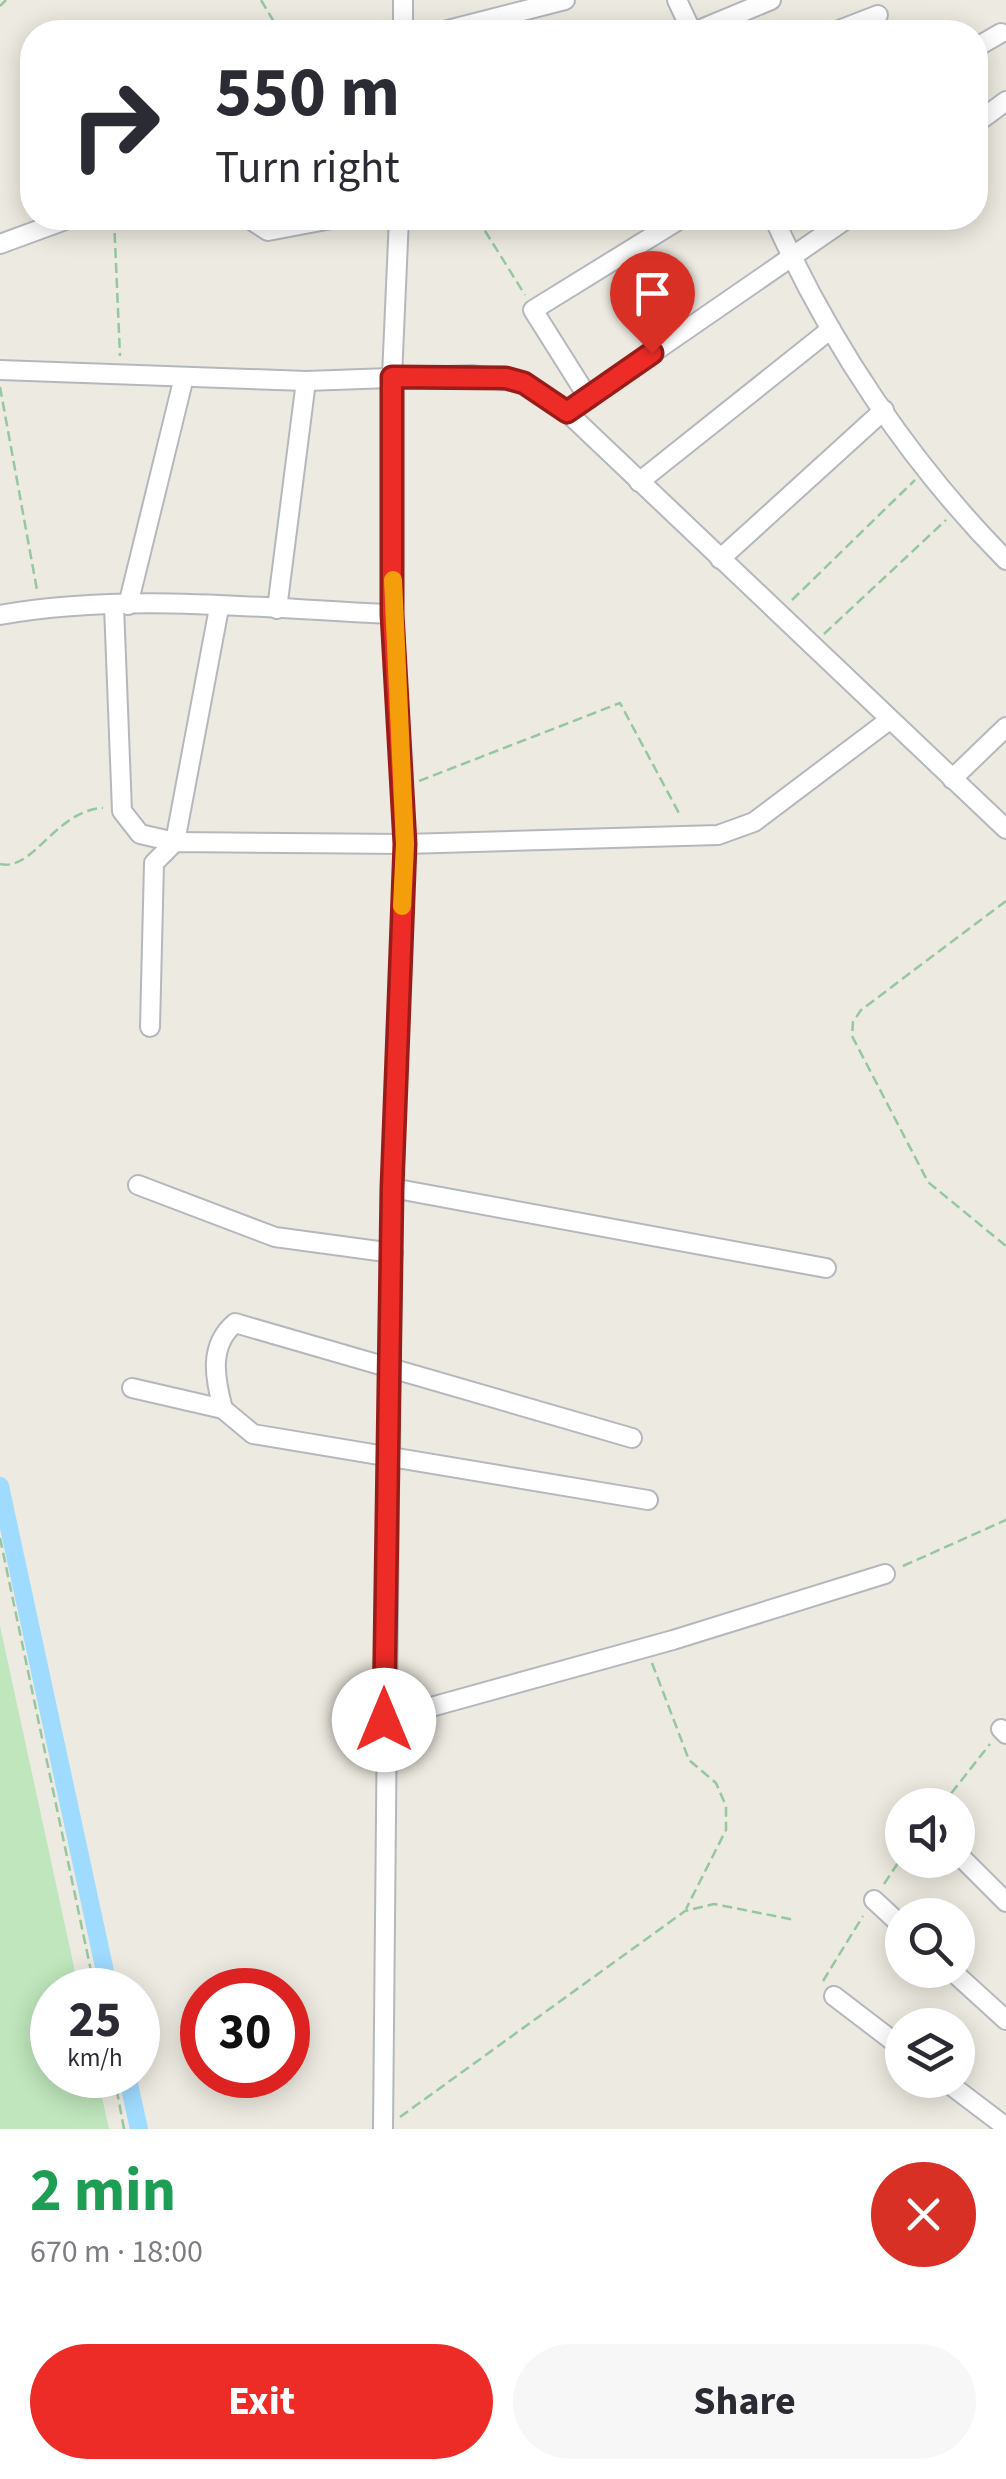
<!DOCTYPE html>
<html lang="en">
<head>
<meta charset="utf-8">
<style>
	body { margin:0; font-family:"Source Sans 3",sans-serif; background:#f7f7f7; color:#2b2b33; height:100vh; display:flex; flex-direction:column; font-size:38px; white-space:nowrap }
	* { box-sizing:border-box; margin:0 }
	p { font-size:32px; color:#7c7c81 }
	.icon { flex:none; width:55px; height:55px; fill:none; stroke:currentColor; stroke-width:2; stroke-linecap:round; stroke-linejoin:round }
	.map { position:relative; height:2129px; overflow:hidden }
	.drawer { display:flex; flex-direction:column; background:#fff; flex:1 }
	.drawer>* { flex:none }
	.top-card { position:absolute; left:20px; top:20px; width:968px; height:210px; border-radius:40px; box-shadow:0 5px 25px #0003; background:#fff; color:#2b2b33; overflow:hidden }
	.buttons { position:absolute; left:885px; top:1788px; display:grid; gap:20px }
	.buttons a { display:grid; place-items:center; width:90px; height:90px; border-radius:50%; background:#fff; box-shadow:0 5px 25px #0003; font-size:50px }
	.speed { position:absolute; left:30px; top:1968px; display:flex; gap:20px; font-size:50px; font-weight:700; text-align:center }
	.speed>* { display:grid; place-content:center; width:130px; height:130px; border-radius:50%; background:#fff; box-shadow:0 5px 25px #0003; line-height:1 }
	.speed small { font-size:25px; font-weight:400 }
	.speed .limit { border:15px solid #d22; background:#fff; color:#111 }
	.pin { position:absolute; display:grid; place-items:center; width:85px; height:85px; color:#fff; margin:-102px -42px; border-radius:50% 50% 50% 0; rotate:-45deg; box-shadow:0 0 10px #0007 }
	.pin .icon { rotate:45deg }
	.me { position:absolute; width:110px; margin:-55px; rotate:0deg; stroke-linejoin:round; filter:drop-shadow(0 0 8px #0008) }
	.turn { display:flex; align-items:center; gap:35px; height:210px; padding:0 30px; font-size:45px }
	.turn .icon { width:130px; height:130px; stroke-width:2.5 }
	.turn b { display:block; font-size:70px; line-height:85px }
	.round { display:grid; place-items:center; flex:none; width:105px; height:105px; border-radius:52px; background:#f7f7f7 }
	.summary { display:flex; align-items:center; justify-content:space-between; height:170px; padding:0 30px }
	h1 { font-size:60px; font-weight:700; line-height:75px; color:#1e9e55 }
	.cta { display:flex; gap:20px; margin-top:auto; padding:20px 30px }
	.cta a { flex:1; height:115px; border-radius:60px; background:#ed2b27; color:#fff; font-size:40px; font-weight:700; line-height:115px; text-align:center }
	.cta a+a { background:#f7f7f7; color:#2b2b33 }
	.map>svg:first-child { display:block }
	.green { fill:#bfe6bc }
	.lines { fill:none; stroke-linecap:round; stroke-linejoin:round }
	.canal { stroke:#9fdbff; stroke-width:18 }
	.minor-casing { stroke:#b4b8bc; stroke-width:22 }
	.path { stroke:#95c7a1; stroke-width:2.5; stroke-dasharray:10 5; stroke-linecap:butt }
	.minor { stroke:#fff; stroke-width:18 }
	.route-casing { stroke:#9a1c19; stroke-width:25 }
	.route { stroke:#ed2b27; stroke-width:18 }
	.slow { stroke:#f59e0b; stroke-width:18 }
</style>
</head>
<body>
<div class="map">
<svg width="1006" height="2129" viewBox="0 0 1006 2129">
	<rect width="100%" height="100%" fill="#edeae1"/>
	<polygon class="green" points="0,1626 79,1990 52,1990 52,2075 97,2075 109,2129 0,2129"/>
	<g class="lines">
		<g class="canal">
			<polyline points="0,1486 109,1990"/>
			<polyline points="127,2075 139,2129"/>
		</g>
		<defs>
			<g id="minor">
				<polyline points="677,0 692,32"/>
				<polyline points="403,32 403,0"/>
				<polyline points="440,32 565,0"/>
				<polyline points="694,32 771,0"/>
				<polyline points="834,32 878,15"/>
				<polyline points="975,48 1001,33"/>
				<polyline points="975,124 1006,101"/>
				<polyline points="248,218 268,231 337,218"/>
				<path d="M774 218C829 342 910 463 1006 560"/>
				<polyline points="0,244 71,218"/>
				<polyline points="0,370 306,381 473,375 524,383 567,412 1006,829"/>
				<polyline points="589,399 533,310 682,218"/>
				<polyline points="567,412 848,218"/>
				<polyline points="639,482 831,329"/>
				<polyline points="720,559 884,410"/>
				<polyline points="128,605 184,377"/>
				<polyline points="114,606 122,811 140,834 175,842 219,608"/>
				<polyline points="277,609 306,381"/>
				<path d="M0 615C127 592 264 609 392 614"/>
				<polyline points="952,779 1006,727"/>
				<polyline points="150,1027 154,863 175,842 405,844 718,835 754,822 888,721"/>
				<polyline points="138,1185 275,1237 393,1253"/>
				<polyline points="392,1188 826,1268"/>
				<polyline points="132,1388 223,1409 253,1434 648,1500"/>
				<path d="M223 1409C215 1379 208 1346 235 1323L632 1438"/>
				<polyline points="384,1720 673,1640 885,1574"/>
				<polyline points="1001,1729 1006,1734"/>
				<polyline points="958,1854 1006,1902"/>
				<polyline points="874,1900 902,1926"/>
				<polyline points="951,1970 1006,2020"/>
				<polyline points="834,1996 902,2048"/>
				<polyline points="944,2080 1006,2127"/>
				<polyline points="383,2129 392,1188 405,844 392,614 392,377 399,218"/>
			</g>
		</defs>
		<use href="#minor" class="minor-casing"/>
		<g class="path">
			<polyline points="261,0 280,32"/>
			<polyline points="0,6 6,0"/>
			<polyline points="114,218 120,356"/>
			<polyline points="477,218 525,295"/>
			<polyline points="0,387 37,590"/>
			<polyline points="792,600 915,480"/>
			<polyline points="824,634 946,520"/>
			<polyline points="419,781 620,703 681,817"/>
			<path d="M0 864C33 872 56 810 103 808"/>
			<polyline points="1006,901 861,1010 853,1022 852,1036 928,1182 1006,1246"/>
			<polyline points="0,1538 95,1990"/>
			<polyline points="903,1566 1006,1520"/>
			<polyline points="652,1663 689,1760 716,1783 726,1806 726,1830 686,1909"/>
			<polyline points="942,1805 990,1744"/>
			<polyline points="884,1884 902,1857"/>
			<polyline points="823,1981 863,1916"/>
			<polyline points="114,2075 124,2129"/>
			<polyline points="400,2117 685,1911 714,1904 795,1920"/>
		</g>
		<use href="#minor" class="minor"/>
	</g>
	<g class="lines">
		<defs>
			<polyline id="route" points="384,1720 392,1188 405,844 392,614 392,377 506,378 524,383 567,412 652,353"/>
		</defs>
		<use href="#route" class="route-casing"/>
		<use href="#route" class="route"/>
		<polyline class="slow" points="393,580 405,844 402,906"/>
	</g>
</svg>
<div class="buttons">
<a><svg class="icon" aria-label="sound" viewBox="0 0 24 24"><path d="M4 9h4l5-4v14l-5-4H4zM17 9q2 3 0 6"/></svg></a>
<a><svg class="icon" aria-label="search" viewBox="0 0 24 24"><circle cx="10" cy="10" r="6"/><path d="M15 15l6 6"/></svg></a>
<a><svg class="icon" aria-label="layers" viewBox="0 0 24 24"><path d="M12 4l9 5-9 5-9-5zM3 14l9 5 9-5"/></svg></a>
</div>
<div class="speed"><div>25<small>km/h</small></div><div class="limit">30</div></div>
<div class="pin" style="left:652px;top:353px;background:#d93025"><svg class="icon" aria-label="arrive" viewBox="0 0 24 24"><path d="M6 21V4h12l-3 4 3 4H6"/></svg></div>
<svg class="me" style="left:384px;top:1720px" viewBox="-20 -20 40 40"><circle r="19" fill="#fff"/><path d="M0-13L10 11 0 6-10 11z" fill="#ed2b27"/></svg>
<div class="top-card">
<div class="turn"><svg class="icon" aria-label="right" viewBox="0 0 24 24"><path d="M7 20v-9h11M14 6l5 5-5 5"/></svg><div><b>550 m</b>Turn right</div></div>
</div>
</div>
<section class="drawer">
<div class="summary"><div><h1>2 min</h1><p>670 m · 18:00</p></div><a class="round" style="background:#d93025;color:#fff"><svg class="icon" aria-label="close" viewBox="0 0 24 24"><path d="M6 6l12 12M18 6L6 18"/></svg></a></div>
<div class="cta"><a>Exit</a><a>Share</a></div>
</section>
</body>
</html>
